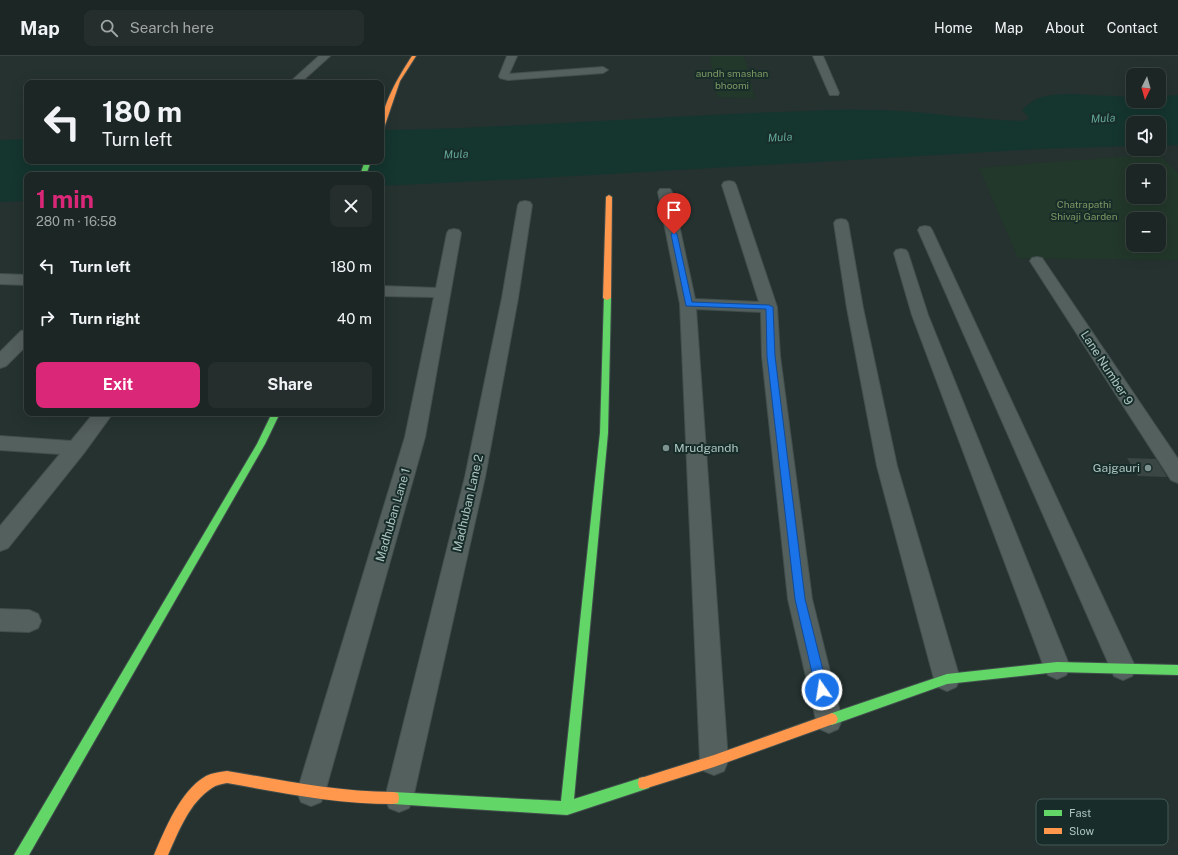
<!DOCTYPE html>
<html lang="en">
<head>
<meta charset="utf-8">
<style>
	body { margin:0; font-family:"Public Sans",sans-serif; background:#252e2c; color:#f1f3f6; height:100vh; display:flex; flex-direction:column; font-size:15px; white-space:nowrap }
	* { box-sizing:border-box; margin:0 }
	p { font-size:13px; color:#a0a5a6 }
	.icon { flex:none; width:22px; height:22px; fill:none; stroke:currentColor; stroke-width:2; stroke-linecap:round; stroke-linejoin:round }
	.map { position:relative; flex:1; overflow:hidden }
	.panel { position:absolute; left:24px; top:116px; width:360px; height:244px; display:flex; flex-direction:column; background:#1c2624; border-radius:8px; box-shadow:0 4px 16px #0002,0 0 0 1px #3a4341 }
	.panel>* { flex:none }
	.guide { position:absolute; left:24px; top:24px; width:360px; height:84px; border-radius:8px; box-shadow:0 4px 16px #0002,0 0 0 1px #3a4341; background:#1c2624; color:#f1f3f6; overflow:hidden }
	.needle { width:26px; rotate:185deg }
	.fabs { position:absolute; left:1126px; top:12px; display:grid; gap:8px }
	.fabs a { display:grid; place-items:center; width:40px; height:40px; border-radius:8px; background:#1c2624; box-shadow:0 4px 16px #0002,0 0 0 1px #3a4341; font-size:20px }
	.pin { position:absolute; display:grid; place-items:center; width:34px; height:34px; color:#fff; margin:-41px -17px; border-radius:50% 50% 50% 0; rotate:-45deg; box-shadow:0 0 4px #0007 }
	.pin .icon { rotate:45deg }
	.me { position:absolute; width:44px; margin:-22px; rotate:347deg; stroke-linejoin:round; filter:drop-shadow(0 0 3px #0008) }
	.turn { display:flex; align-items:center; gap:14px; height:84px; padding:0 12px; font-size:18px }
	.turn .icon { width:52px; height:52px; stroke-width:2.5 }
	.turn b { display:block; font-size:28px; line-height:34px }
	.round { display:grid; place-items:center; flex:none; width:42px; height:42px; border-radius:8px; background:#252e2c }
	.summary { display:flex; align-items:center; justify-content:space-between; height:68px; padding:0 12px }
	h1 { font-size:24px; font-weight:700; line-height:30px; color:#db2777 }
	.primary-button { display:flex; gap:8px; margin-top:auto; padding:8px 12px }
	.primary-button a { flex:1; height:46px; border-radius:8px; background:#db2777; color:#fff; font-size:16px; font-weight:700; line-height:46px; text-align:center }
	.primary-button a+a { background:#252e2c; color:#f1f3f6 }
	ul { padding:0; list-style:none }
	li { display:flex; align-items:center; gap:12px; height:52px; padding:0 12px }
	li div { flex:1 }
	li b { display:block; font-size:15px }
	li em { font-style:normal }
	header { display:flex; align-items:center; gap:24px; box-sizing:border-box; height:56px; padding:0 20px; background:#1c2624; border-bottom:1px solid #3a4341 }
	header strong { font-size:19px }
	nav { display:flex; gap:22px; margin-inline-start:auto; font-size:14px }
	.search { width:280px; height:36px; background:#252e2c; display:flex; align-items:center; gap:10px; box-sizing:border-box; padding:0 14px; border-radius:8px; color:#a0a5a6; font-size:15px }
	.map>svg:first-child { display:block }
	.green { fill:#22382a; fill-rule:evenodd }
	.water { fill:#15352f }
	.building { fill:#3a4644 }
	.lines { fill:none; stroke-linecap:round; stroke-linejoin:round }
	.street-casing { stroke:#424f4d; stroke-width:2 }
	.fast-casing { stroke:#424f4d; stroke-width:2 }
	.slow-casing { stroke:#424f4d; stroke-width:2 }
	.street { fill:#54605e; fill-rule:evenodd }
	.fast { fill:#63d668; fill-rule:evenodd }
	.slow { fill:#ff974d; fill-rule:evenodd }
	.route { fill:#1a73e8; stroke:#114b97 }
	.poi-dot { fill:#7d928e; stroke:#182d29; stroke-width:1.5 }
	.labels { text-anchor:middle; dominant-baseline:central; stroke-width:4; stroke-linejoin:round; paint-order:stroke }
	.far-park-label { font-size:10px; fill:#7f9663; stroke:#182d29 }
	.far-water-label { font-size:11px; font-style:italic; fill:#63a699; stroke:#182d29 }
	.street-label { font-size:12px; fill:#acc5c1; stroke:#182d29 }
	.poi-label { font-size:12px; fill:#acc5c1; stroke:#182d29; text-anchor:start }
	.key { fill:#182d29; stroke:#445b57; stroke-width:1 }
	.key-label { font-size:11px; fill:#acc5c1 }
</style>
</head>
<body>
<header>
<strong>Map</strong>
<div class="search"><svg class="icon" aria-label="search" viewBox="0 0 24 24"><circle cx="10" cy="10" r="6"/><path d="M15 15l6 6"/></svg>Search here</div>
<nav><a>Home</a><a>Map</a><a>About</a><a>Contact</a></nav>
</header>
<div class="map">
<svg width="1178" height="799" viewBox="0 0 1178 799">
	<rect width="100%" height="100%" fill="#253230"/>
	<g class="green">
		<polygon points="710,0 744,0 755,42 717,41"/>
		<path d="M1158 98 1178 117V204L1018 202 979 112ZM1133 115H1159V141H1133ZM1133 163H1159V189H1133Z"/>
	</g>
	<path class="water" d="M1071 38 1133 41V45H1159V40L1178 39V89L1159 90V67H1133V90L1040 93 541 122 381 130V119H27V145L0 146V84L27 83V105H381V74C523 72 664 59 806 55 848 53 892 53 935 58 963 61 992 64 1021 65L1027 64 1029 61 1022 55C1036 38 1051 39 1071 38Z"/>
	<polygon class="building" points="1127,402 1156,403 1167,421 1138,420"/>
	<g class="lines">
		<defs>
			<g id="street">
				<polygon points="319,0 330,0 300,27 289,27"/>
				<polygon points="507,0 517,0 509,18 603,11 608,14 603,17 508,24 500,22 499,20"/>
				<polygon points="813,0 823,0 839,37 838,39 830,39 829,37"/>
				<polygon points="729,125 734,126 736,129 777,251 780,300 812,543 842,664 838,673 829,677 820,673 816,664 788,543 762,300 761,256 696,253 728,705 724,715 714,719 704,715 700,705 680,248 658,136 660,133 670,133 672,136 695,243 759,246 722,129 724,126"/>
				<polygon points="525,145 530,146 532,149 518,242 485,421 413,742 409,752 399,756 389,752 385,742 465,421 502,242 518,149 520,146"/>
				<polygon points="841,163 846,164 848,167 863,252 897,410 960,623 956,631 947,635 938,631 934,623 877,410 847,252 834,167 836,164"/>
				<polygon points="925,170 930,171 932,174 1132,604 1136,612 1132,620 1123,624 1114,620 918,174 920,171"/>
				<polygon points="454,173 459,174 461,177 425,381 325,736 321,746 311,750 301,746 297,736 405,381 434,241 381,240 381,230 436,232 447,177 449,174"/>
				<polygon points="901,193 906,194 908,197 928,259 1070,611 1066,619 1057,623 1048,619 1044,611 912,259 894,197 896,194"/>
				<polygon points="1037,201 1042,202 1178,403 1178,427 1171,424 1030,205 1032,202"/>
				<polygon points="0,218 27,219 27,229 0,228"/>
				<polygon points="27,274 27,289 6,310 0,312 0,296 21,275"/>
				<polygon points="94,357 113,357 84,397 8,492 0,495 0,470 60,398 0,394 0,380 71,385"/>
				<polygon points="0,553 29,554 38,558 41,565 38,572 29,576 0,575"/>
			</g>
			<g id="fast">
				<polygon points="365,105 371,105 366,119 360,119"/>
				<polygon points="604,240 610,240 611,242 608,377 574,743 644,721 649,722 650,727 649,732 567,759 393,748 388,747 387,742 388,737 393,736 561,745 600,377"/>
				<polygon points="272,357 280,357 265,388 29,799 14,799 257,388"/>
				<polygon points="1057,606 1178,609 1178,619 1057,616 947,628 832,669 828,667 826,663 828,659 832,657 947,618"/>
			</g>
			<g id="slow">
				<path d="M412 0H416L400 25 384 72 381 74C381 49 399 20 412 0Z"/>
				<polygon points="609,139 612,141 611,242 607,244 603,242 606,141"/>
				<polygon points="832,657 836,659 838,663 836,667 714,711 644,733 639,732 638,727 639,722 644,721 714,699"/>
				<path d="M227 715C283 724 336 736 393 736L398 737 399 742 398 747 393 748C336 748 283 737 227 727 222 728 216 729 212 732 189 747 179 775 168 799H154C165 773 181 734 206 720 212 717 220 716 227 715Z"/>
			</g>
		</defs>
		<use href="#street" class="street-casing"/>
		<use href="#fast" class="fast-casing"/>
		<use href="#slow" class="slow-casing"/>
		<use href="#street" class="street"/>
		<use href="#fast" class="fast"/>
		<use href="#slow" class="slow"/>
	</g>
	<polygon class="route" points="674,176 677,178 692,246 769,249 773,251 775,300 805,543 828,634 826,638 822,640 818,638 816,634 795,543 767,300 766,253 686,250 671,178"/>
	<g class="poi-dot">
		<circle cx="666" cy="392" r="4"/>
		<circle cx="1148" cy="412" r="4"/>
	</g>
	<g class="labels">
		<g class="far-park-label">
			<text x="732" y="17">aundh smashan<tspan x="732" dy="12">bhoomi</tspan></text>
			<text x="1084" y="148">Chatrapathi<tspan x="1084" dy="12">Shivaji Garden</tspan></text>
		</g>
		<g class="far-water-label">
			<text transform="translate(1103 62) rotate(-3)">Mula</text>
			<text transform="translate(780 81) rotate(-3)">Mula</text>
			<text transform="translate(456 98) rotate(-2)">Mula</text>
		</g>
		<g class="street-label">
			<text transform="translate(1107 312) rotate(57)">Lane Number 9</text>
			<text transform="translate(468 447) rotate(-77)">Madhuban Lane 2</text>
			<text transform="translate(393 459) rotate(-74)">Madhuban Lane 1</text>
		</g>
		<g class="poi-label">
			<text x="674" y="392">Mrudgandh</text>
			<text x="1140" y="412" text-anchor="end">Gajgauri</text>
		</g>
	</g>
	<rect x="1036" y="743" width="132" height="46" rx="6" class="key"/>
	<rect x="1044" y="754" width="18" height="6" fill="#63d668"/>
	<rect x="1044" y="772" width="18" height="6" fill="#ff974d"/>
	<g class="key-label">
		<text x="1069" y="761">Fast</text>
		<text x="1069" y="779">Slow</text>
	</g>
</svg>
<div class="fabs">
<a><svg class="needle" viewBox="-14 -14 28 28"><path d="M0-13l5 13h-10z" fill="#e53935"/><path d="M0 13l5-13h-10z" fill="#a0a5a6"/></svg></a>
<a><svg class="icon" aria-label="sound" viewBox="0 0 24 24"><path d="M4 9h4l5-4v14l-5-4H4zM17 9q2 3 0 6"/></svg></a>
<a>+</a>
<a>−</a>
</div>
<div class="pin" style="left:674px;top:178px;background:#d93025"><svg class="icon" aria-label="arrive" viewBox="0 0 24 24"><path d="M6 21V4h12l-3 4 3 4H6"/></svg></div>
<svg class="me" style="left:822px;top:634px" viewBox="-20 -20 40 40"><circle r="17" fill="#1a73e8" stroke="#fff" stroke-width="3"/><path d="M0-11L8 9 0 5-8 9z" fill="#fff"/></svg>
<div class="guide">
<div class="turn"><svg class="icon" aria-label="left" viewBox="0 0 24 24"><path d="M17 20v-9H6M10 6l-5 5 5 5"/></svg><div><b>180 m</b>Turn left</div></div>
</div>
<section class="panel">
<div class="summary"><div><h1>1 min</h1><p>280 m · 16:58</p></div><a class="round"><svg class="icon" aria-label="close" viewBox="0 0 24 24"><path d="M6 6l12 12M18 6L6 18"/></svg></a></div>
<ul>
<li><svg class="icon" aria-label="left" viewBox="0 0 24 24"><path d="M17 20v-9H6M10 6l-5 5 5 5"/></svg><div><b>Turn left</b></div><em>180 m</em></li>
<li><svg class="icon" aria-label="right" viewBox="0 0 24 24"><path d="M7 20v-9h11M14 6l5 5-5 5"/></svg><div><b>Turn right</b></div><em>40 m</em></li>
</ul>
<div class="primary-button"><a>Exit</a><a>Share</a></div>
</section>
</div>
</body>
</html>
